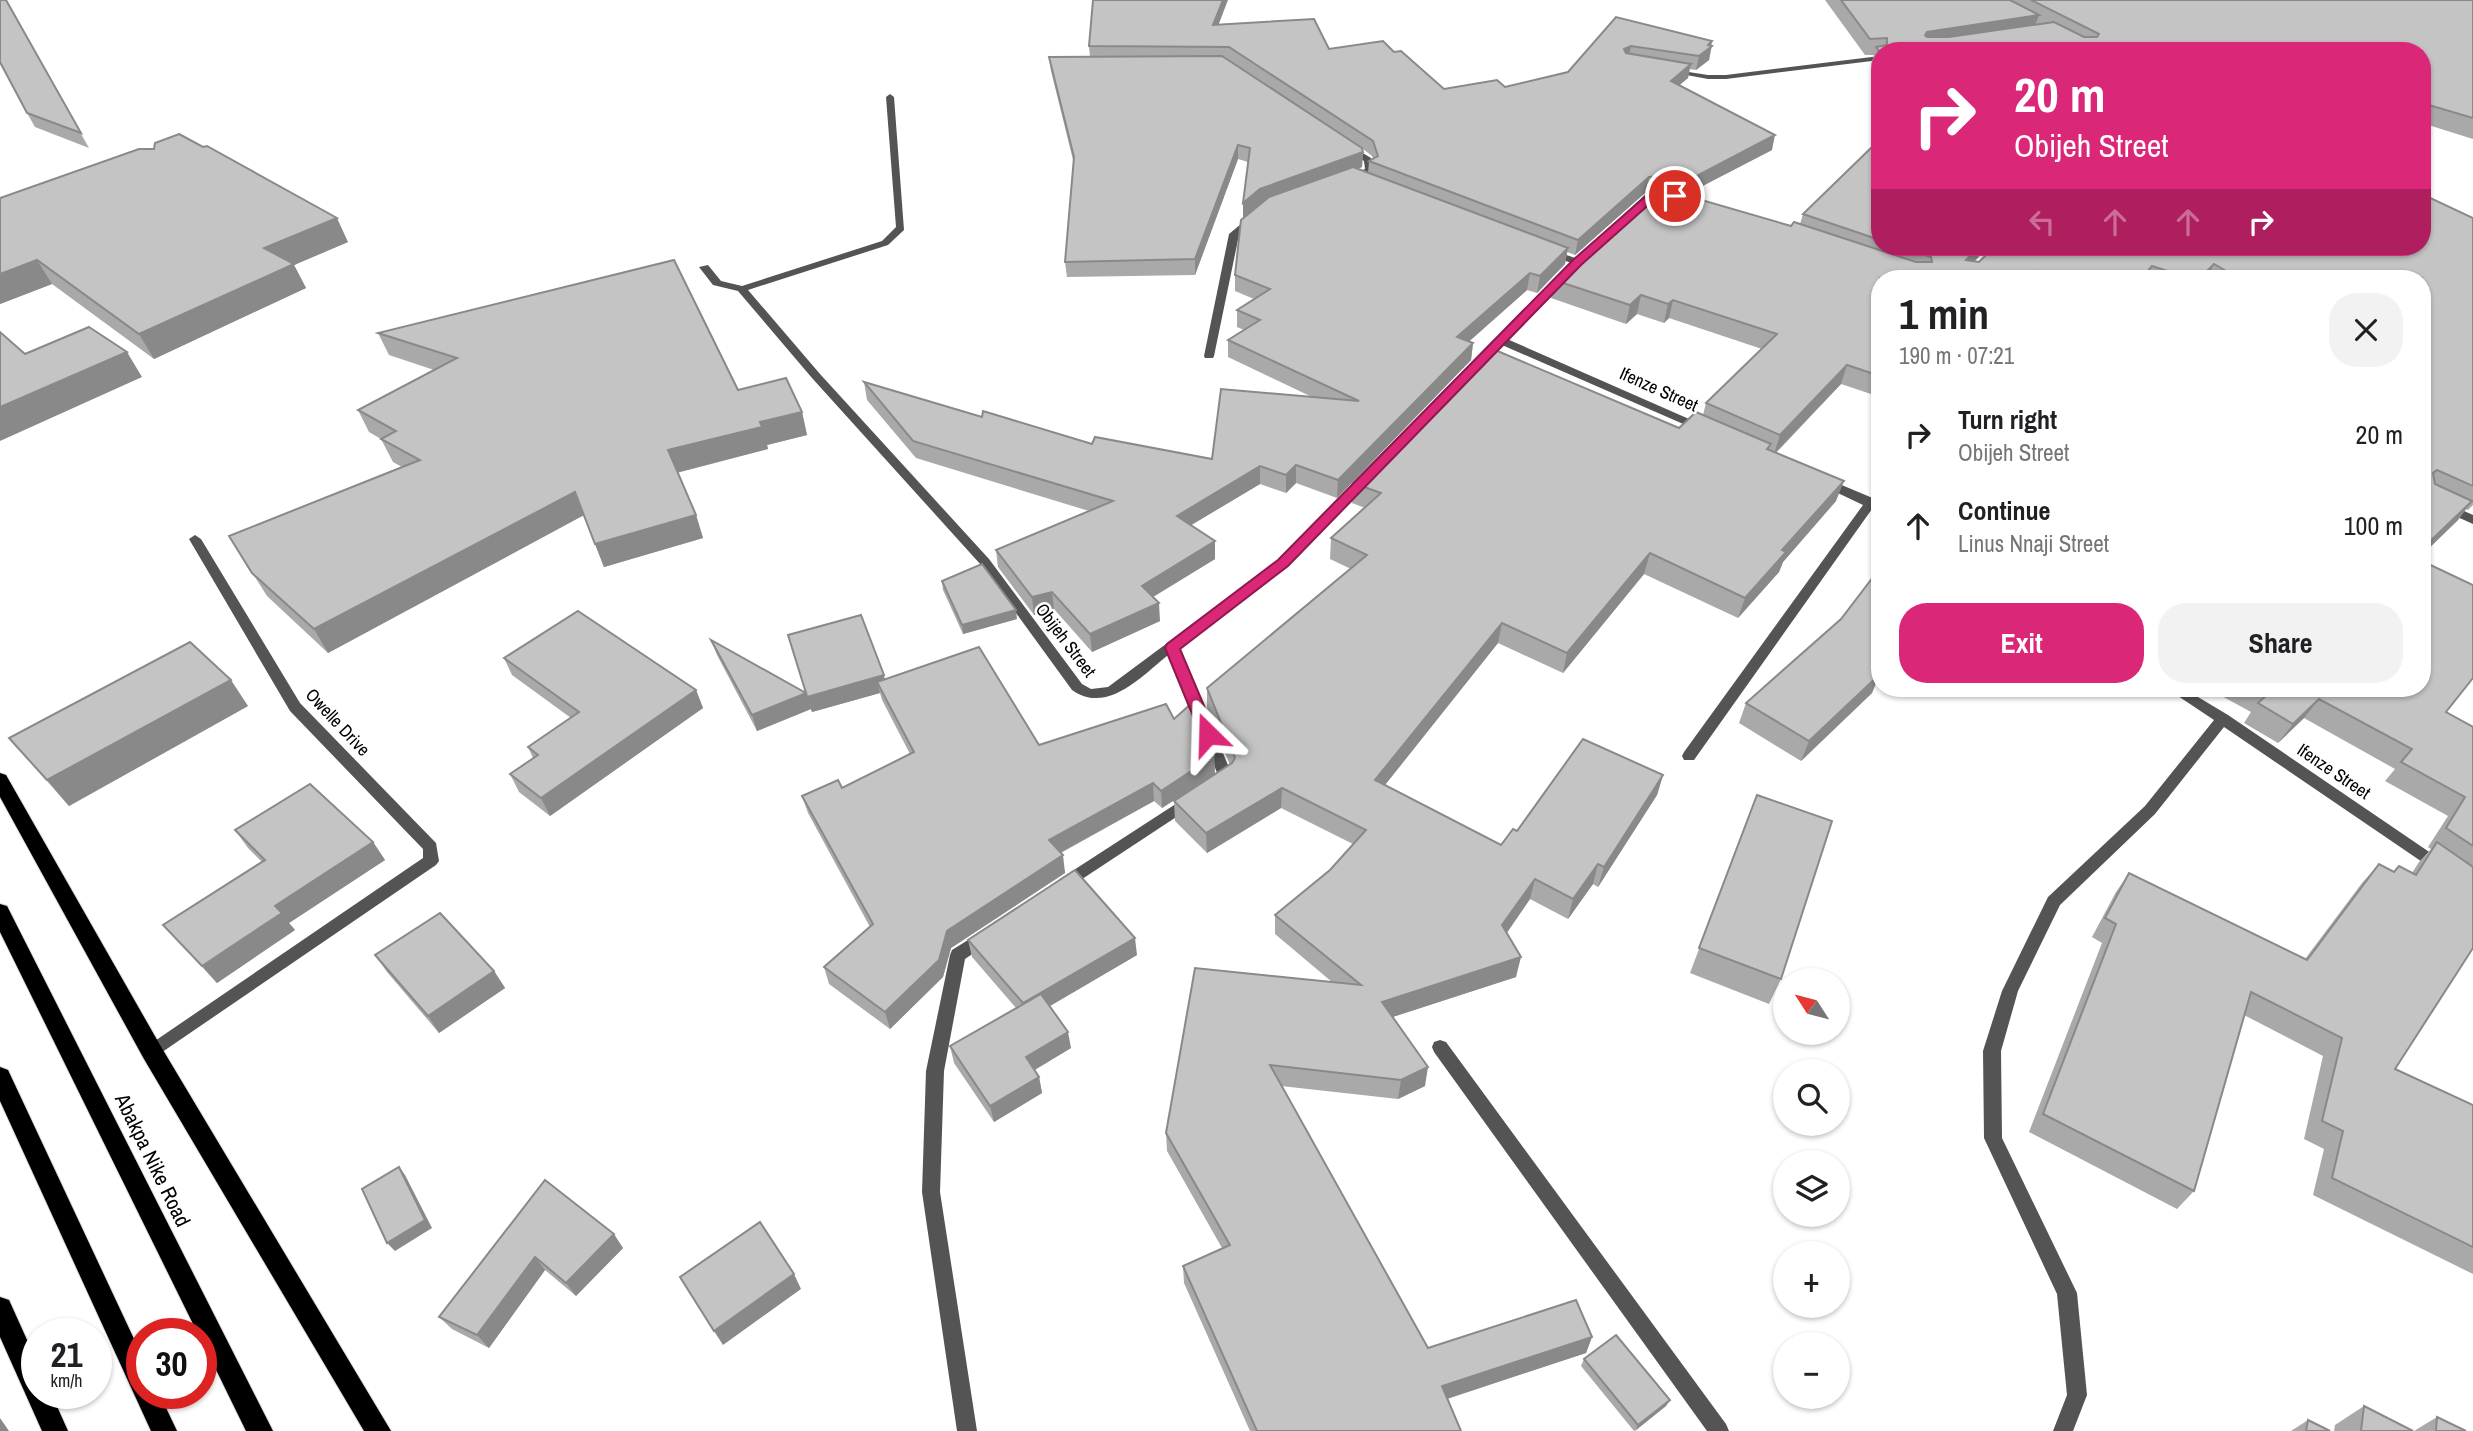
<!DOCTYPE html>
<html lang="en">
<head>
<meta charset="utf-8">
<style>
	body { margin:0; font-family:"Archivo Narrow",sans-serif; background:#f2f2f2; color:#202124; height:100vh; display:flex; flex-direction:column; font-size:26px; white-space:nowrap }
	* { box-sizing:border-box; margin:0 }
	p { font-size:23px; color:#757577 }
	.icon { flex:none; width:38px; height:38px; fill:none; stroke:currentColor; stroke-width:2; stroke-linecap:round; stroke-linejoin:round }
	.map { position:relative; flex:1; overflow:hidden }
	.sheet { position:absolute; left:1871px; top:270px; width:560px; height:427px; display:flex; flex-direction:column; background:#fff; border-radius:28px; box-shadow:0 2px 5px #0004 }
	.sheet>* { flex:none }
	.guide { position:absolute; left:1871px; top:42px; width:560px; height:214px; border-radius:28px; box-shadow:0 2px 5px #0004; background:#db2777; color:#fff; overflow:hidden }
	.needle { width:46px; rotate:306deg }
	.controls { position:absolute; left:1773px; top:968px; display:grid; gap:14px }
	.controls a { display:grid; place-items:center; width:77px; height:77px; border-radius:50%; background:#fff; box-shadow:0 2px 5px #0004; font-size:35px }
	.speed { position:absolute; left:21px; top:1318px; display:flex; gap:14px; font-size:35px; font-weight:700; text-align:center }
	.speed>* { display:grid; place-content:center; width:91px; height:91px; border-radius:50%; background:#fff; box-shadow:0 2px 5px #0004; line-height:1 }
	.speed small { font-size:18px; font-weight:400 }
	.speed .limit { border:10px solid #d22; background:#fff; color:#111 }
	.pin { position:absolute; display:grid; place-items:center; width:60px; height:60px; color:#fff; margin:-30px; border:4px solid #fff; border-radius:50%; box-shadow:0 2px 7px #0007 }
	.me { position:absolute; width:77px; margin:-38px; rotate:338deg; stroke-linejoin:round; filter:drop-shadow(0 0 5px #0008) }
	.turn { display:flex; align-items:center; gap:24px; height:147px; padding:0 28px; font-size:32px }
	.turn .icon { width:91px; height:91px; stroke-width:2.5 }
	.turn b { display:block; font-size:49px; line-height:60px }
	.lanes { display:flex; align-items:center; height:66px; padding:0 28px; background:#0003; justify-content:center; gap:35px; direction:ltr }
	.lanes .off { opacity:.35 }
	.round { display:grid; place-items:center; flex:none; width:74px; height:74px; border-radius:28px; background:#f2f2f2 }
	.overview { display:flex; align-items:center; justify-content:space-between; height:119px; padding:0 28px }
	h1 { font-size:42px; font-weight:700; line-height:52px }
	.button { display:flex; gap:14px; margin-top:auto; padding:14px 28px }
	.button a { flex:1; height:80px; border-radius:28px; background:#db2777; color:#fff; font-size:28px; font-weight:700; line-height:80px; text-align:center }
	.button a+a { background:#f2f2f2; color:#202124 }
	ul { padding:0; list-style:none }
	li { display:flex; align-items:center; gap:21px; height:91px; padding:0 28px }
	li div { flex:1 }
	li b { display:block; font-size:26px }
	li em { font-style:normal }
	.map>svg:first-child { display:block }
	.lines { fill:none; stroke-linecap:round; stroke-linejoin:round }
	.primary-casing { stroke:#dbdbdb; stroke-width:2 }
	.minor { fill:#545454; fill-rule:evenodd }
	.primary { fill:#000; fill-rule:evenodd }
	.wall { fill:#a9a9a9; fill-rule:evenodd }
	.shaded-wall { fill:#898989 }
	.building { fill:#c4c4c4; stroke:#898989; stroke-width:2 }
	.route { fill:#db2777; stroke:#8e194d; stroke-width:2 }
	.labels { text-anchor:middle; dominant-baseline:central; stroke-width:5; stroke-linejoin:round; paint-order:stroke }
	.street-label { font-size:18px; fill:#000; stroke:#fff }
	.near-street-label { font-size:21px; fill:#000; stroke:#fff }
</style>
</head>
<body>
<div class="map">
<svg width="2473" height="1431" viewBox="0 0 2473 1431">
	<rect width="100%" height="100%" fill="#fff"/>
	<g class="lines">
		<defs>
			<g id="primary">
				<polygon points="0,773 6,775 160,1045 391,1431 364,1431 144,1059 0,797"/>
				<polygon points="0,904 7,906 273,1431 246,1431 201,1339 201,1334 198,1334 0,932"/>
				<polygon points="0,1067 8,1070 142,1356 142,1393 159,1393 177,1431 151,1431 0,1101"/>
				<polygon points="0,1297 9,1300 37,1362 37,1393 51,1393 68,1431 42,1431 0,1337"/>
			</g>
		</defs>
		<use href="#primary" class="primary-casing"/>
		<g class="minor">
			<polygon points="1880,56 1880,60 1726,79 1708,79 1665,71 1669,69 1708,75 1726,75"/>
			<path d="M890 94 894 97 904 230 888 245 748 290 820 374 989 559 1082 684 1091 689 1108 687 1279 560 1362 477H1370L1372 480 1287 566 1179 648 1233 777 1222 787H1212L1210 783 1218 775 1168 655C1142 676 1107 715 1072 690L981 565 812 378 738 291 713 285 699 267 708 265 721 281 742 286 882 241 896 227 886 97Z"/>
			<polygon points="1348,144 1371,158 1375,170 1349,182 1346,181 1346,177 1365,169 1364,161 1345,149 1345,145"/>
			<polygon points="1253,214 1261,216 1239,235 1214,356 1213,358 1205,358 1204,356 1229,234"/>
			<polygon points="1549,249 1581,260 1582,262 1577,265 1546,254 1544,252"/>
			<polygon points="1566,271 1571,274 1570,276 1507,339 1705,426 1705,430 1697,430 1502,345 1483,364 1475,364 1475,360 1562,272"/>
			<polygon points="1825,478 1875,499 1880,503 1880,512 1872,509 1694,760 1684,760 1682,756 1684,752 1863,505 1821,485 1819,482"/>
			<polygon points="2422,492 2473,515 2473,524 2422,501"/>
			<polygon points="195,535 201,539 300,703 436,843 439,861 436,865 152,1059 146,1057 143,1052 146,1047 423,858 423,849 290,711 189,539"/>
			<polygon points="2166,688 2183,688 2228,715 2444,862 2447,866 2444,870 2439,872 2434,870 2224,727 2155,814 2060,905 2018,991 2001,1051 2002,1138 2077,1293 2087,1395 2073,1431 2053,1431 2067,1395 2057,1294 1984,1138 1983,1051 2002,991 2048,897 2145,806 2214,720"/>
			<polygon points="1188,796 1193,798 1195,802 1193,806 1070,887 1065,889 1060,887 1057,883 1060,879"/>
			<polygon points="984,930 990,932 992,937 990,942 965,959 944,1071 940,1192 977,1431 957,1431 922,1192 926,1071 950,955 952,950"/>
			<polygon points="1440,1040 1446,1042 1726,1424 1729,1431 1707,1431 1434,1052 1432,1047 1434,1042"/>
		</g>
		<use href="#primary" class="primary"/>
	</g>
	<g class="wall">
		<polygon points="6,0 89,148 35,127 27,113"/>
		<polygon points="1825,0 2473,0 2473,139 2422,123 2422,51 1880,51 1880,75 1871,64 1874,55 1865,55"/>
		<path d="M1616 17 1712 46 1709 60 1696 70 1689 69 1688 78 1679 85 1772 150 1687 194 1676 191V193L1791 226 1800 224 1803 214 1880 156V247H1988L1974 261 1979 262 2473 218V505L2468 510 2466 509 2458 520 2422 555V278H1880V397L1841 384 1776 453 1836 501 1783 562 1779 572 1738 618 1644 574 1563 673 1498 643 1385 785 1501 845 1517 831 1663 775 1657 795 1598 887 1593 884 1568 919 1530 899 1507 933 1516 977 1393 1017 1425 1086 1398 1099 1281 1086 1428 1348 1592 1337 1586 1353 1447 1398 1461 1431H1250L1184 1283 1183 1266 1222 1248 1167 1151 1166 1133 1332 982 1275 934V915L1330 870 1353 844 1281 808 1207 853 1175 821 1174 801 1230 765 1207 709V688L1351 569 1330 559 1331 538 1365 508 1352 503 1353 483 1679 428 1703 415 1706 403 1762 349 1669 318 1664 323 1637 314 1626 324 1551 298 1554 280 1649 192H1646L1575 255 1567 252 1565 264 1537 293 1527 290 1468 342 1473 343 1471 360 1337 498 1296 483 1286 493 1260 484 1191 525 1215 541V559L1153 597 1160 621 1092 652 1054 609 1034 615 998 567 996 550 1089 511 916 458 867 400 864 382 982 417 1092 444 1212 459 1312 397 1228 357V340L1244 330 1237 327V310L1254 299 1235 291V275L1253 210 1248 162 1238 159 1195 275 1067 277 1065 262 1074 164 1051 71 1049 57H1090L1089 46 1219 25 1329 49 1394 52 1444 89 1505 87 1568 72ZM1363 149 1372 156 1373 159 1369 161 1368 173 1358 169 1362 167Z"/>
		<polygon points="0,198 348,242 294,265 306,288 154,359 52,284 0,304"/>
		<polygon points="378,333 738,390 802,412 807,435 767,445 768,449 677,473 696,515 703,538 604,567 584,515 328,653 267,596 229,536 402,467 393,462 381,439 369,432 358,410 434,370 389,355"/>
		<polygon points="942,581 1017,619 963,634 943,590"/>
		<polygon points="711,640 806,693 885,679 1039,745 1174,719 1214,756 1215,774 1162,808 1154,801 1061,853 1065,873 951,948 943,977 890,1029 829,984 824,967 870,927 808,813 802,796 842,788 910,754 882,700 880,693 812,712 811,709 757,731 717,655"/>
		<polygon points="504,658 696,690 703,708 550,816 519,792 510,774 533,758 528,747 571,718 512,675"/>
		<polygon points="1876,683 1872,693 1801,761 1739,723 1746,703"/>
		<polygon points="2207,688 2422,688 2446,712 2473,727 2473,948 2395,1069 2473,1105 2473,1274 2313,1195 2324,1149 2304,1139 2323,1056 2244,1015 2194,1191 2177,1209 2029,1132 2102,943 2092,937 2116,892 2129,873 2305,959 2362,883 2379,864 2394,872 2399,866 2412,873 2419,862 2431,849 2428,847 2448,816 2385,781 2395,769 2304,718 2278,743 2244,723 2251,712"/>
		<polygon points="248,706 69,806 9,738"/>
		<polygon points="1757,795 1781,979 1769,1004 1690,973"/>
		<polygon points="235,830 373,842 385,860 289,923 295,930 217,983 163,925 262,862 248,848"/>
		<polygon points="968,940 1137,955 1050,1006 1071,1048 1035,1070 1039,1077 1042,1093 994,1122 954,1063 950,1046 1016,1008 972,957"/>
		<polygon points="375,955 494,971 505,988 439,1033 387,972"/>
		<polygon points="545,1180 623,1248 576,1296 545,1270 489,1348 452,1329 439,1317"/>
		<polygon points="1584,1359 1666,1406 1634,1431 1581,1366"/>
		<polygon points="2364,1406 2413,1431 2334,1431 2335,1425"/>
		<polygon points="2437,1417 2466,1431 2414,1431"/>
		<polygon points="2308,1420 2330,1431 2291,1431"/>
	</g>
	<g class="shaded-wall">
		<polygon points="1223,0 1228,0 1213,39 1213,25"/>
		<polygon points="2039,15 2033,31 1920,51 1925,35 1927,32"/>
		<polygon points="1712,41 1709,60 1696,70 1699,56 1708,45"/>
		<polygon points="1631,46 1628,59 1624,49"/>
		<polygon points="1691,64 1688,78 1668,95 1671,81"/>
		<polygon points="1775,135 1772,150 1687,194 1691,179"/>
		<polygon points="1238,145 1238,159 1195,275 1195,259"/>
		<polygon points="1363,152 1362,167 1260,205 1243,218 1243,203 1260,189"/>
		<polygon points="1649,177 1646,192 1575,255 1578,240"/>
		<polygon points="1678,184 1674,202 1667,190"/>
		<polygon points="337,218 348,242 294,265 306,288 154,359 139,334 264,248"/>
		<polygon points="1978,247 1988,247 1959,278 1966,260"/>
		<polygon points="1568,248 1565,264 1537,293 1540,276"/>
		<polygon points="37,260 52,284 0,304 0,274"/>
		<polygon points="2214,264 2207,278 2200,278"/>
		<polygon points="1530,273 1527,290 1455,354 1457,337"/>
		<polygon points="1641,295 1637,314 1626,324 1630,305"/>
		<polygon points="1673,300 1669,318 1664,323 1668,304"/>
		<polygon points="1473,343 1471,360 1337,498 1338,480"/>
		<polygon points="127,352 142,377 0,441 0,407"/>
		<polygon points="1847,365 1841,384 1774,454 1780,435"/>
		<polygon points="802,412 807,435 767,445 768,449 675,473 668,450 760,422"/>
		<polygon points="1296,465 1296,483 1286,493 1286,475"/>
		<polygon points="1260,466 1260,484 1178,533 1177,516"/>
		<polygon points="1844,481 1836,501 1783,562 1779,572 1738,618 1745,598 1782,550"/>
		<polygon points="575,492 584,515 328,653 314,629"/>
		<polygon points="2472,501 2458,520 2422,555 2422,549"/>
		<polygon points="696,515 703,538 604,567 595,544"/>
		<polygon points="1215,541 1215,559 1143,603 1142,586"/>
		<polygon points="1650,553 1644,574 1563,673 1567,653"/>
		<polygon points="1052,592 1054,609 1034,615 1032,597"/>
		<polygon points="1159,603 1160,621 1092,652 1090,634"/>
		<polygon points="1016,610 1017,619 963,634 962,625"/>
		<polygon points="1502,623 1498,643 1373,800 1375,780"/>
		<polygon points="1880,668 1880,680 1876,683 1872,693 1801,761 1809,741"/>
		<polygon points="884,675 887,691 877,682 880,693 812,712 807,697"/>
		<polygon points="231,680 248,706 69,806 47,780"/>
		<polygon points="696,690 703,708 550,816 541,798"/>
		<polygon points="806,693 811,709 757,731 752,715"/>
		<polygon points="2319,699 2304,718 2278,743 2293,724"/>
		<polygon points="1214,756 1215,774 1162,808 1161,791"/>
		<polygon points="1663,775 1657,795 1598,887 1604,867"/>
		<polygon points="1153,783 1154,801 1052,857 1049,840"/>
		<polygon points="1282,788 1281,808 1207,853 1206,833"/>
		<polygon points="373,842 385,860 289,923 295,930 217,983 202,966 275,906"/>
		<polygon points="1063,855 1065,873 951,948 943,977 890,1029 885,1012 947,931"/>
		<polygon points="1598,864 1593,884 1568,919 1573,899"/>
		<polygon points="1535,879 1530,899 1498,945 1502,925"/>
		<polygon points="1135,938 1137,955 1026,1020 1023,1003"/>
		<polygon points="1521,957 1516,977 1380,1021 1382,1002"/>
		<polygon points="494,971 505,988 439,1033 428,1016"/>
		<polygon points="1068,1032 1071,1048 1029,1073 1026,1057"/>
		<polygon points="1428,1067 1425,1086 1398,1099 1401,1080"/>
		<polygon points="1039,1077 1042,1093 994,1122 990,1106"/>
		<polygon points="399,1167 405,1175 432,1228 395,1251 387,1243"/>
		<polygon points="614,1234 623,1248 576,1296 566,1283"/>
		<polygon points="535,1257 545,1270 489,1348 477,1335"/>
		<polygon points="794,1274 801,1289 723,1345 714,1331"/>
		<polygon points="1592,1337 1586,1353 1438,1402 1442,1386"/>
		<polygon points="1670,1400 1666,1406 1635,1431 1638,1425"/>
		<polygon points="0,1418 9,1431 0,1431"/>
	</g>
	<g class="building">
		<polygon points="0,0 6,0 81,133 27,113 0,62"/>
		<polygon points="1093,0 1223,0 1213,25 1314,19 1329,49 1383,41 1394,52 1401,51 1444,89 1497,80 1505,87 1568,72 1616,17 1712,41 1708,45 1712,46 1699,56 1631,46 1624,49 1626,53 1691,64 1671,81 1775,135 1691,179 1678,175 1649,177 1578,240 1369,161 1378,156 1373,141 1229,47 1089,46"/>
		<polygon points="1841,0 2010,0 2039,15 1927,32 1925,35 1927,37 1949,37 2054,22 2084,37 2097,37 2099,34 2031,0 2473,0 2473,118 2422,103 2422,51 1880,52 1876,47 1887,45 1887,38 1870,39"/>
		<polygon points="1222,56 1362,148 1363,152 1260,189 1243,203 1250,148 1238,145 1195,259 1065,262 1074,157 1049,57"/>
		<polygon points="179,134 203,147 207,146 337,218 264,248 294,264 139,334 37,260 0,274 0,198 139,149 154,149 155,143"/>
		<polygon points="1872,147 1880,156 1880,240 1803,214"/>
		<polygon points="1353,167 1568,248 1540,276 1530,273 1457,337 1473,343 1338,480 1296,465 1286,475 1260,466 1177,516 1215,541 1142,586 1159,603 1090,634 1052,592 1032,597 996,550 1113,501 913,441 864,382 982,417 983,411 1092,444 1095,437 1212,459 1221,389 1359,401 1228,340 1260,320 1237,310 1270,289 1235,275 1241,220 1269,197"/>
		<polygon points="1658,184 1678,184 1667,190 1791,226 1794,222 1916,262 1932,262 1931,257 1900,247 1978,247 1966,260 1979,262 1994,247 2422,247 2422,194 2473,218 2473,486 2437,470 2433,473 2435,484 2472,501 2422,549 2422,278 2238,278 2214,264 2200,278 2189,278 2152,266 2142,278 2042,278 2033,271 2027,278 1880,278 1880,376 1847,365 1780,435 1706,403 1777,334 1673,300 1668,304 1641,295 1630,305 1554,280"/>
		<polygon points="674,260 738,390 786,378 802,412 760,422 762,427 668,450 696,515 595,544 575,492 314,629 252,573 229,536 420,460 381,439 396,431 358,410 457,358 378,333"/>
		<polygon points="89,327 127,352 0,407 0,332 25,354"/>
		<polygon points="1488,347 1679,428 1696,412 1771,444 1767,449 1844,481 1782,550 1786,552 1745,598 1650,553 1567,653 1502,623 1375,780 1501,845 1513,829 1517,831 1583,739 1663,775 1604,867 1598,864 1573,899 1535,879 1502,925 1521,957 1382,1002 1428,1067 1401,1080 1270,1065 1428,1348 1576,1300 1592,1337 1442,1386 1461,1431 1257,1431 1183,1266 1230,1245 1166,1133 1195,968 1361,985 1275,915 1330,870 1366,830 1282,788 1206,833 1174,801 1232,763 1235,758 1207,688 1367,555 1331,538 1381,493 1353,483"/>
		<polygon points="2422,561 2473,585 2473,678 2446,712 2473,727 2473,846 2446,828 2465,797 2401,762 2412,749 2319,699 2293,724 2258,703 2268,694 2256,688 2422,688"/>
		<polygon points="982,564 1016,610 962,625 942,581"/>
		<polygon points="1880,568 1880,668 1876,671 1880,673 1880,674 1809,741 1746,703 1841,619"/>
		<polygon points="578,611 696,690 541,798 510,774 538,755 528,747 579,712 504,658"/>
		<polygon points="861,615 884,675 807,697 806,693 752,715 711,640 806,693 788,635"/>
		<polygon points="190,642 231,680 47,780 9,738"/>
		<polygon points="979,647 1039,745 1166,704 1174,719 1192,703 1214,756 1161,791 1153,783 1049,840 1063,855 947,931 939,960 885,1012 824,967 873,924 802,796 838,780 842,788 914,752 877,682"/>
		<polygon points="310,784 373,842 275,906 282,913 202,966 163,925 265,860 235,830"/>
		<polygon points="1757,795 1832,821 1781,979 1699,948"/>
		<polygon points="2437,842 2473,867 2473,948 2395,1069 2473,1105 2473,1247 2332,1178 2343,1131 2322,1121 2342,1038 2251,992 2194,1191 2043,1114 2116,924 2105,918 2129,873 2307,960 2379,864 2394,872 2399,866 2416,875"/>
		<polygon points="1075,870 1135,938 1023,1003 968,940"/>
		<polygon points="440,913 494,971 428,1016 375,955"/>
		<polygon points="1041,994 1068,1032 1026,1057 1039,1077 990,1106 950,1046"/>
		<polygon points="399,1167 425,1220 387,1243 362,1189"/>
		<polygon points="545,1180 614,1234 566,1283 535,1257 477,1335 439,1317"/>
		<polygon points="760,1222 794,1274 714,1331 680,1277"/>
		<polygon points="1616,1335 1670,1400 1638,1425 1584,1359"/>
		<polygon points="2364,1406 2413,1431 2361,1431"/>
		<polygon points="2437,1417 2466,1431 2436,1431"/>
		<polygon points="2308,1420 2330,1431 2306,1431"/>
	</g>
	<polygon class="route" points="1675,193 1679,194 1679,198 1654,200 1581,265 1288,566 1180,649 1216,734 1214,738 1202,738 1165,648 1167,644 1278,560 1573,260 1648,194"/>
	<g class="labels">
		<g class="street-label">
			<text transform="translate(1659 389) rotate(24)">Ifenze Street</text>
			<text transform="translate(1066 640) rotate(53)">Obijeh Street</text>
			<text transform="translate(338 722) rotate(47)">Owelle Drive</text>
			<text transform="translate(2334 771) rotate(34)">Ifenze Street</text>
		</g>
		<g class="near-street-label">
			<text transform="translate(153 1160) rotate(64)">Abakpa Nike Road</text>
		</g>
	</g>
</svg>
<div class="controls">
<a><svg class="needle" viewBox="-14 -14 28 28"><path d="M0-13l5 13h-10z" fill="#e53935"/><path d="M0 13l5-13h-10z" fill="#757577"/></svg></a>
<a><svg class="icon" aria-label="search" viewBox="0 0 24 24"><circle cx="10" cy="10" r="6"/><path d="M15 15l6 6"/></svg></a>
<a><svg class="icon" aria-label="layers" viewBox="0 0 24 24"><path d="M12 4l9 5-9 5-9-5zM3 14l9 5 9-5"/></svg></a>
<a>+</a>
<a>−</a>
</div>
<div class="speed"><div>21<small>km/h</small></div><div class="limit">30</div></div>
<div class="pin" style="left:1675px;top:196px;background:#d93025"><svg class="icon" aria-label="arrive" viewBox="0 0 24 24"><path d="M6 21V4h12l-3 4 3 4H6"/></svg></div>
<svg class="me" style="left:1208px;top:734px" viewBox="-20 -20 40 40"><path d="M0-17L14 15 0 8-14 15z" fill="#db2777" stroke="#fff" stroke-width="4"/></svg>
<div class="guide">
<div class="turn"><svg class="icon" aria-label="right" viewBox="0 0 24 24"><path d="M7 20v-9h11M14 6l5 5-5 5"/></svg><div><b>20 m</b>Obijeh Street</div></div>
<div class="lanes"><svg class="icon off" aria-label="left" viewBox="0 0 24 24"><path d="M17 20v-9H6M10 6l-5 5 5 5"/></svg><svg class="icon off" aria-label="ahead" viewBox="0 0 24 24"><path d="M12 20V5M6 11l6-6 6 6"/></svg><svg class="icon off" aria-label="ahead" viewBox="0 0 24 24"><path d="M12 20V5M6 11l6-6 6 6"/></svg><svg class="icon" aria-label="right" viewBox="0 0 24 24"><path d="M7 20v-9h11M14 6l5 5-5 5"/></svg></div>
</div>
<section class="sheet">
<div class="overview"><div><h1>1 min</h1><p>190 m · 07:21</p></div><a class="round"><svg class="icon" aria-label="close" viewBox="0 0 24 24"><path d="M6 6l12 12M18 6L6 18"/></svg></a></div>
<ul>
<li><svg class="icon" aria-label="right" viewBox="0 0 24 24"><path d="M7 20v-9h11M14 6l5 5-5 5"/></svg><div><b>Turn right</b><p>Obijeh Street</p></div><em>20 m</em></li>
<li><svg class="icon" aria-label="ahead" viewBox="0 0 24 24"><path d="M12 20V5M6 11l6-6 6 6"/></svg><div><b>Continue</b><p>Linus Nnaji Street</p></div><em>100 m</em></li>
</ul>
<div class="button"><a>Exit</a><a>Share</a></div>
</section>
</div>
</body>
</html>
